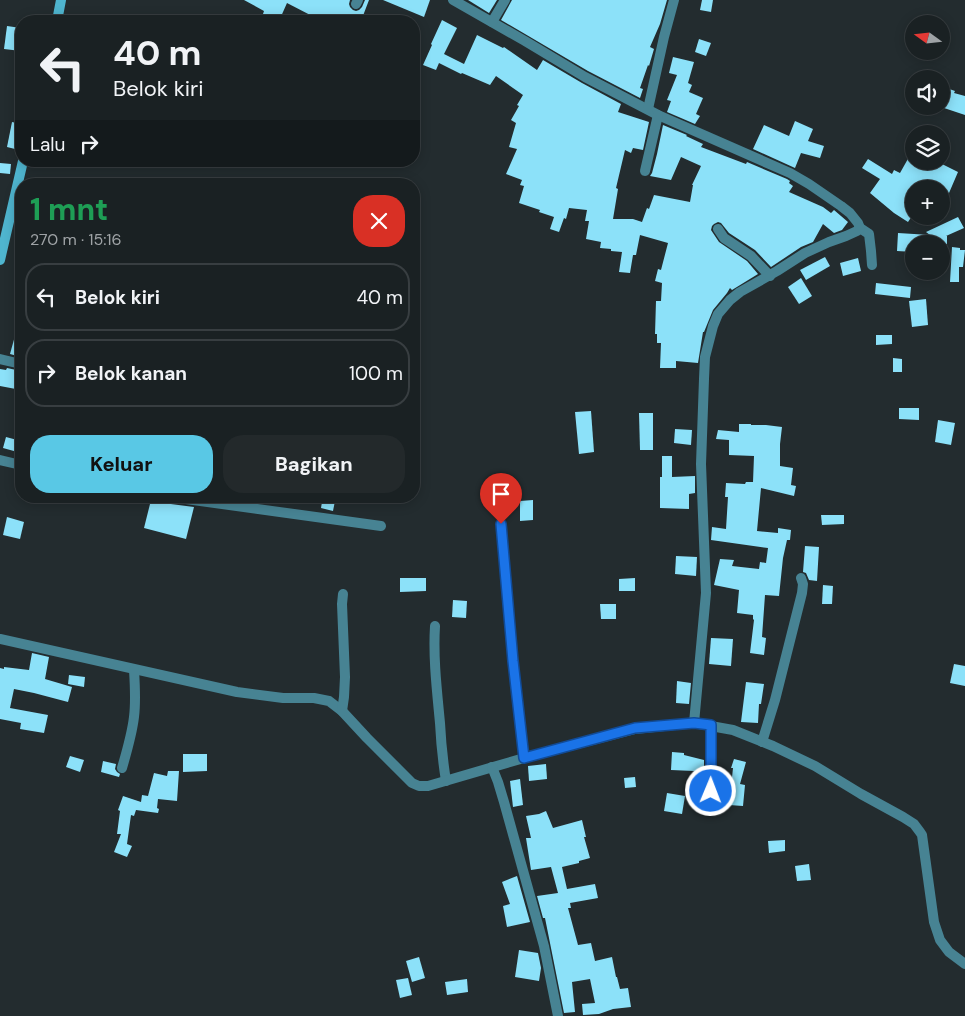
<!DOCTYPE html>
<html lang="id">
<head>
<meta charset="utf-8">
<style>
	body { margin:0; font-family:"DM Sans",sans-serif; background:#23292b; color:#f1f3f6; height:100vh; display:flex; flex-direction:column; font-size:19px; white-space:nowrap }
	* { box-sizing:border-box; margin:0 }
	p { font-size:16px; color:#9fa3a6 }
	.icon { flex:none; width:28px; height:28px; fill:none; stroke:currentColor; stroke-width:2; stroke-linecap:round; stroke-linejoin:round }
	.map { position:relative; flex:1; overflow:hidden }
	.sheet { position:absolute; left:15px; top:178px; width:405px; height:325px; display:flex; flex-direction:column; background:#1a2123; border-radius:20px; box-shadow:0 2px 12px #0003,0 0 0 1px #383e41 }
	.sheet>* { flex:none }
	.banner { position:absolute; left:15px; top:15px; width:405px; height:152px; border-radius:20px; box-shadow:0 2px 12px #0003,0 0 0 1px #383e41; background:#1a2123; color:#f1f3f6; overflow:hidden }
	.needle { width:32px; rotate:285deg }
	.tools { position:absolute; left:905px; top:15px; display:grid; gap:10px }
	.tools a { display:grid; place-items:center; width:45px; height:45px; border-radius:50%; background:#1a2123; box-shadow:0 2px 12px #0003,0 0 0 1px #383e41; font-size:25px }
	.pin { position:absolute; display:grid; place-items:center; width:42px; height:42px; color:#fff; margin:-51px -21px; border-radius:50% 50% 50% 0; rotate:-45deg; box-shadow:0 0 5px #0007 }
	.pin .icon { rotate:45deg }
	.me { position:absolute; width:55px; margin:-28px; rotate:1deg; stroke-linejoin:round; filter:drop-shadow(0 0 4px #0008) }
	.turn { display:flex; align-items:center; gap:18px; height:105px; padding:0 15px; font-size:22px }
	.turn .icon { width:65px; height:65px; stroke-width:2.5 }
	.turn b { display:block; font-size:35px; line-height:42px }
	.then { display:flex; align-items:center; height:48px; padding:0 15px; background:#0003; gap:10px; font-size:19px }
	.round { display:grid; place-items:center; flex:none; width:52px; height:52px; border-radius:20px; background:#23292b }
	.head { display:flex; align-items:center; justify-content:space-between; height:85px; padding:0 15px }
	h1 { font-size:30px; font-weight:800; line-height:38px; color:#1e9e55 }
	.button { display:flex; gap:10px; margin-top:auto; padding:10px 15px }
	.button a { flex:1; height:58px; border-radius:20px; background:#59c8e5; color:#111; font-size:20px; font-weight:800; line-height:58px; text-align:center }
	.button a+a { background:#23292b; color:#f1f3f6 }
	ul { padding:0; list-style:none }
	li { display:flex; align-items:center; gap:15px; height:68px; margin:0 10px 8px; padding:0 5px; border:2px solid #383e41; border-radius:20px }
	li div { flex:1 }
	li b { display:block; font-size:19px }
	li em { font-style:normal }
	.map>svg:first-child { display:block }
	.building { fill:#8ce1f9 }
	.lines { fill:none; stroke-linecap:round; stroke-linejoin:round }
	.street { stroke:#478393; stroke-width:10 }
	.secondary { stroke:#4fb5cf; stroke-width:10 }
	.route-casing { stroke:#114b97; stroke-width:12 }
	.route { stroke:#1a73e8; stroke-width:9 }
</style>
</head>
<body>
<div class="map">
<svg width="965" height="1016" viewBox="0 0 965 1016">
	<rect width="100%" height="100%" fill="#232c2f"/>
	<g class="building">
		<polygon points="244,0 350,0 349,4 350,7 353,10 356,11 359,10 362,7 365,0 369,0 361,21 351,21 333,14 331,21 326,21 316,18 287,3 279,21 263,14 264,11"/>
		<polygon points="383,0 430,0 424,17"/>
		<polygon points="468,0 497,0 489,13"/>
		<polygon points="512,0 667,0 660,24 650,47 654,49 649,66 648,65 640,88 643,89 640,98 588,71 501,20"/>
		<polygon points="702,0 713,0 711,12 700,10"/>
		<polygon points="442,20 457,28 444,54 464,64 477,35 503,48 504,47 537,70 543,60 582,83 621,104 618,112 649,122 643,150 633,148 631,153 625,150 616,188 618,189 613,219 633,219 642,222 647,208 649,209 654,195 690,202 693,185 692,185 701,166 681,157 671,180 650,176 652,173 657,154 663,125 687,135 686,136 703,144 701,147 746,164 747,162 787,179 790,181 789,183 793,186 789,192 823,207 831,213 834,210 848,222 842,230 834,233 823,224 813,242 801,247 771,267 755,250 729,233 721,223 718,222 714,224 712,226 711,230 719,242 747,261 758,274 732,290 730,288 727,293 713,310 704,332 703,332 698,363 676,361 676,368 660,368 661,343 657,343 657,334 655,334 656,301 661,301 662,283 655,281 658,269 661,270 668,243 640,235 636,255 633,255 630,273 619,272 622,252 611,251 611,249 600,248 601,242 586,239 589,221 585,221 587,210 569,208 566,219 564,218 559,232 550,229 554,217 539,212 540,210 519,203 524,186 520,185 522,180 506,174 517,149 509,147 516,123 511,120 519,106 517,105 523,95 496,76 490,85 462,73 461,74 439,63 436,70 423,65 432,45 431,44"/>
		<polygon points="7,26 21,28 21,51 4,49"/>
		<polygon points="699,39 711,43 706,56 695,52"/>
		<polygon points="673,57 694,62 688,83 692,85 689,92 703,98 696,114 700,116 695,124 667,112 671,101 667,100 677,75 669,73"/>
		<polygon points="941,86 955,91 954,93 965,96 965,115 941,107"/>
		<polygon points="795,121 813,129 808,141 824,146 820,158 801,153 795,168 753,149 764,125 789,136"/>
		<polygon points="12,122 21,124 21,140 19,150 7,147"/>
		<polygon points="909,157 914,160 914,161 917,161 923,165 924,163 937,169 940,163 958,172 949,193 941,192 941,189 914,189 914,213 908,222 894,213 870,193 880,179 862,168 868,159 892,174 894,170 900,173"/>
		<polygon points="0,163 11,164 10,174 0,173"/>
		<polygon points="958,217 964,228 946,236 947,236 947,244 914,244 914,252 897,251 898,233 930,235 926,232"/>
		<polygon points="952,247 960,248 960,250 965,250 963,267 959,267 959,282 950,282"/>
		<polygon points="825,257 830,266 806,280 800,270"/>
		<polygon points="858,258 861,271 843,276 840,263"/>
		<polygon points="801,278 812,296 799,304 788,287"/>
		<polygon points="876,283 911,287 910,298 875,294"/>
		<polygon points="926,299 928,325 912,327 909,301"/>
		<polygon points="18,325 21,326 21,357 10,354"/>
		<polygon points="876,335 892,335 892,344 876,345"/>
		<polygon points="893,358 902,359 902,372 893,372"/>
		<polygon points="7,368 21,371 21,390 0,386 0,369 6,370"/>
		<polygon points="899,408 919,408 919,420 899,419"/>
		<polygon points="591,411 594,452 579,454 575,412"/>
		<polygon points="639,413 653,413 653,450 640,450"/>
		<polygon points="938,420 955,423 951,445 935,442"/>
		<polygon points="739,424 751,424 751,425 766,425 782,427 780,444 780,466 793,468 791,485 796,486 794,496 761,488 757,531 778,533 778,528 791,530 790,540 787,540 783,558 779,596 765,595 762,637 766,638 764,655 750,653 754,620 753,619 753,615 737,613 739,590 714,585 720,559 734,560 732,566 759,569 760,562 766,563 768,548 711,540 712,527 726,529 728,497 725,497 726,483 745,484 746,482 753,482 754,456 729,455 729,440 716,439 718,430 739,432"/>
		<polygon points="675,429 692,430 691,445 674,443"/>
		<polygon points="6,437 21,441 21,453 3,448"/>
		<polygon points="662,456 672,456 672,477 695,476 695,493 689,494 689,509 660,508 660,477 662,477"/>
		<polygon points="152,496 157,496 159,501 163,503 194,507 186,539 144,528"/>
		<polygon points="323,496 336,496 333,511 321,508"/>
		<polygon points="533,500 533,520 520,521 520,501"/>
		<polygon points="821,515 844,515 844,524 822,525"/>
		<polygon points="7,517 24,522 20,539 3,535"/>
		<polygon points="805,546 819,547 817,581 809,580 806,573 803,572"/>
		<polygon points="676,556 697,557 696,576 675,574"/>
		<polygon points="400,578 426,578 426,591 400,592"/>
		<polygon points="635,578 635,591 619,591 619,579"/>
		<polygon points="823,585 833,586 832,604 822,604"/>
		<polygon points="453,600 467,601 466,618 452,617"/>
		<polygon points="600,604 616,604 616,619 601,619"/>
		<polygon points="711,638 733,639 731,666 709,664"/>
		<polygon points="32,653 49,657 45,679 72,687 68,702 34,693 14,689 10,708 48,715 44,733 20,729 21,723 0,719 0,668 4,669 4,667 29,670"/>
		<polygon points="954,664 965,666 965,686 950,683"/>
		<polygon points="69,675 85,677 84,687 68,684"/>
		<polygon points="677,681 691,683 689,704 676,703"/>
		<polygon points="746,682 764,684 761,704 759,704 758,723 741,722"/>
		<polygon points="672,752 684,753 684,755 704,760 704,779 692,776 694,771 671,770"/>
		<polygon points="183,754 207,754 207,771 183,772"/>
		<polygon points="70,756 84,760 80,772 66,767"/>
		<polygon points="734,759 746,762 740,784 745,785 743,806 729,805 733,768 731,768"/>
		<polygon points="103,761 116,764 115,769 117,772 120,774 119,777 101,772"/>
		<polygon points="546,764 547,779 529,781 528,766"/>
		<polygon points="168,771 179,771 177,801 158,799 157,808 159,809 158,813 136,810 134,816 131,815 127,844 132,846 127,857 114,852 121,834 117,834 120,811 118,810 123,796 141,802 142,795 148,796 154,773 167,776"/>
		<polygon points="635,777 636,787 625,788 624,778"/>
		<polygon points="520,779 523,805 513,807 510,781"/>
		<polygon points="667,793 685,796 682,814 664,811"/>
		<polygon points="546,811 553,828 582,820 586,837 584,837 590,858 579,861 579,863 562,867 567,889 595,884 598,898 570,903 571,908 568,908 578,945 591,943 595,961 612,957 616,977 617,977 620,989 628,988 631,1007 613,1009 599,1014 583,1015 582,1004 595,1003 590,979 572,982 575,1012 564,1013 545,918 543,918 537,896 558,893 551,867 531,870 526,838 531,838 526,816 539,814"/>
		<polygon points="785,840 785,851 769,853 768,841"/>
		<polygon points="809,864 811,880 797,881 795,866"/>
		<polygon points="517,876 530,922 507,927 503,906 510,904 502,882"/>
		<polygon points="519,950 538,953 541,968 539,981 515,977"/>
		<polygon points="419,957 425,978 412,982 406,961"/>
		<polygon points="408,978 412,995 400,998 396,980"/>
		<polygon points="467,979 468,992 447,995 445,982"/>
	</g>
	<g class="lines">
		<g class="street">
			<polyline points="453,0 525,41 585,77 658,115 790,173 809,184 841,206 850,213 858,223 860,228 869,234 871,251 872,265"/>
			<polyline points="356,4 358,0"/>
			<polyline points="492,22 505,0"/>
			<polyline points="648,109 664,37 674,0"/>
			<polyline points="645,171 658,115"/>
			<polyline points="718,229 724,238 751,256 770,276"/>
			<polyline points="0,359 21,364"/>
			<polyline points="0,460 21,465"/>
			<polyline points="164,496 381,526"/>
			<polyline points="501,524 513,661 524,758"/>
			<path d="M435 626C433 658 437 691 440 723 441 743 443 762 446 781"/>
			<polyline points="0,639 237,692 283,698 314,698 329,701 342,711 367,738 412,783 419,786 428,786 524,758 635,729 694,723 733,730 773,746 815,766 861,794 903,817 914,824 920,832 922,835 934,922 940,940 949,952 965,964"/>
			<polyline points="342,711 344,697 345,677 342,604 343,594"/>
			<polyline points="694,723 706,593 701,464 704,379 705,357 713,326 718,314 730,300 740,292 777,271 805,253 829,242 846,236 857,231 860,228"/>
			<polyline points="762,742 775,700 802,593 803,584 801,578"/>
			<polyline points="492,767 498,782 504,802 544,946 558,1016"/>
			<path d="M122 768C127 751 132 734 134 717 136 701 135 686 134 670"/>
			<polyline points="711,791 711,725"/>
		</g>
		<g class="secondary">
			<polyline points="57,21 61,0"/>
			<polyline points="0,260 23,161"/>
		</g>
	</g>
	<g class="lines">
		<defs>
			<polyline id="route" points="501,524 513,661 524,758 635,728 694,723 711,725 711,791"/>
		</defs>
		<use href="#route" class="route-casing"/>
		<use href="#route" class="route"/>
	</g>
</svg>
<div class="tools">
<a><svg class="needle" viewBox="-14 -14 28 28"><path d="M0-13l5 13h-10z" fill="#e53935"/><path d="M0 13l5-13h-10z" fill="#9fa3a6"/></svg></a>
<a><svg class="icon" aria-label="sound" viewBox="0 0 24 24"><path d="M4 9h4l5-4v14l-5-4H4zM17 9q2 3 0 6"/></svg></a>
<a><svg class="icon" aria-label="layers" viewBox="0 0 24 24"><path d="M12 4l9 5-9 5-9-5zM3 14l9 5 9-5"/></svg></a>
<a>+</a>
<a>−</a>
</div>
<div class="pin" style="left:501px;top:524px;background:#d93025"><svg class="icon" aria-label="arrive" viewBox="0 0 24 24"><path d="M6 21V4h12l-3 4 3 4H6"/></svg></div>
<svg class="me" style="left:711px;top:791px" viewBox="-20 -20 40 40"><circle r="17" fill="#1a73e8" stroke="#fff" stroke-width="3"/><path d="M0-11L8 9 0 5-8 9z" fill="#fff"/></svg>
<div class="banner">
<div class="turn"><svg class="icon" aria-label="left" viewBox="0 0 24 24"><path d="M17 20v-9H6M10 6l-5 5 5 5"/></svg><div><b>40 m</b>Belok kiri</div></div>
<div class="then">Lalu<svg class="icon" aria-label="right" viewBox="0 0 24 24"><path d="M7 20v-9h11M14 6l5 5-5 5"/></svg></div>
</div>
<section class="sheet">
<div class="head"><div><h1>1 mnt</h1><p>270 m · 15:16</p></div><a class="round" style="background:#d93025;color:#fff"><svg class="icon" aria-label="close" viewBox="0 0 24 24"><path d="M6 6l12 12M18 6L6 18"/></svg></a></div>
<ul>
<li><svg class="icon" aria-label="left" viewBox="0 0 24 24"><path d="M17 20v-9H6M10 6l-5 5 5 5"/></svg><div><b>Belok kiri</b></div><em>40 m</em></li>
<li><svg class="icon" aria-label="right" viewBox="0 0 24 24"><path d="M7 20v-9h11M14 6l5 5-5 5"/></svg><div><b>Belok kanan</b></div><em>100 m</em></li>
</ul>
<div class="button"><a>Keluar</a><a>Bagikan</a></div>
</section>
</div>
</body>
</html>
